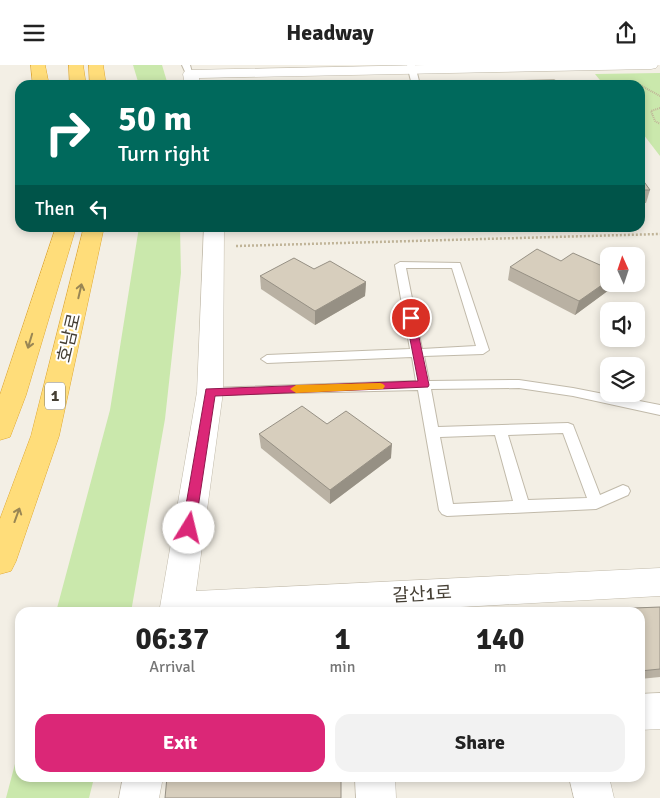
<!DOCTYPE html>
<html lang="en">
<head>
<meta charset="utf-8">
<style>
	body { margin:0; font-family:Signika,"Noto Sans KR",sans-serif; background:#f2f2f2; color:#222; height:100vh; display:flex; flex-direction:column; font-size:19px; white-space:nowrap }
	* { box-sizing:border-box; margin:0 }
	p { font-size:16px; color:#767676 }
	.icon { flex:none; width:28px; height:28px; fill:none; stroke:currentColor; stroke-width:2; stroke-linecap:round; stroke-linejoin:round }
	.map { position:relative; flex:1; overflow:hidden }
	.side { position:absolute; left:15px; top:542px; width:630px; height:175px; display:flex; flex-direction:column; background:#fff; border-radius:15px; box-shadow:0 2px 8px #0003 }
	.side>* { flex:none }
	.top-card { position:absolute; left:15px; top:15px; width:630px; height:152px; border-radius:15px; box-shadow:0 2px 8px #0003; background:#00695c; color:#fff; overflow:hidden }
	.needle { width:32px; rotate:357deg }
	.buttons { position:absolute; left:600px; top:182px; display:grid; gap:10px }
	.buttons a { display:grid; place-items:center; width:45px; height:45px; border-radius:10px; background:#fff; box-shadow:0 2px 8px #0003; font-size:25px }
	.pin { position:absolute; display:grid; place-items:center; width:42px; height:42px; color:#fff; margin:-21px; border:2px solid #fff; border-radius:50%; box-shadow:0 1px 5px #0007 }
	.me { position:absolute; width:55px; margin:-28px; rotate:9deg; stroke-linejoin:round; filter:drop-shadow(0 0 4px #0008) }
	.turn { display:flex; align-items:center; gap:18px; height:105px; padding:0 20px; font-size:22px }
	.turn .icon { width:65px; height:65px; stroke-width:2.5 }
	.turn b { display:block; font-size:35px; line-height:42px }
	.then { display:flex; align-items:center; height:48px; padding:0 20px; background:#0003; gap:10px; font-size:19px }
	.eta { display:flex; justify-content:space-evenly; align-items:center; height:85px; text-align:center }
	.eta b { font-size:30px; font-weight:800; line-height:35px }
	.button { display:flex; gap:10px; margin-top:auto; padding:10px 20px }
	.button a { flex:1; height:58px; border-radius:15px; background:#db2777; color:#fff; font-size:20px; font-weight:800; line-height:58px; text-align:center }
	.button a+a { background:#f2f2f2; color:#222 }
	header { display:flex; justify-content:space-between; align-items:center; height:65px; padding:0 20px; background:#fff; font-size:22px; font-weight:800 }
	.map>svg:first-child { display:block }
	.green { fill:#cae8ac }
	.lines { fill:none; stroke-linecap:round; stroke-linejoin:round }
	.service-casing { stroke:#c1baaa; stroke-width:2 }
	.minor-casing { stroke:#c1baaa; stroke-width:1 }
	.trunk-casing { stroke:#e0a932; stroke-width:1 }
	.path-far1 { stroke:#c0b498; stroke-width:2; stroke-dasharray:1 1; stroke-linecap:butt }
	.path { stroke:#c0b498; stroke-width:2.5; stroke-dasharray:2 2; stroke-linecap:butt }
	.service { fill:#fff; fill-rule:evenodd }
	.minor { fill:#fff; fill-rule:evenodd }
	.trunk { fill:#ffdd7a; fill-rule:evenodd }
	.wall { fill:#b9b1a3 }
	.shaded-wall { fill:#969084 }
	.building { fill:#d7cebd; stroke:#969084 }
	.oneway { stroke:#998654 }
	.route { fill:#db2777; stroke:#8e194d }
	.slow { fill:#f59e0b }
	.labels { text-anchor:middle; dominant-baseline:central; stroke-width:4; stroke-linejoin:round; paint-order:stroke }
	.shield { fill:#fff; stroke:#7d7971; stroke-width:1 }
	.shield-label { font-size:16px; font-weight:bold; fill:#453f34 }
	.street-label { font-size:18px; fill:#453f34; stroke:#fff }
</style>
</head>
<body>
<header><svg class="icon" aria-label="menu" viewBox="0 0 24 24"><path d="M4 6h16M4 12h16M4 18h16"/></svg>Headway<svg class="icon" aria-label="share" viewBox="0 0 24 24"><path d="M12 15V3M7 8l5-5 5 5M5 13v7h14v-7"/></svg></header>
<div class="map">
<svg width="660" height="733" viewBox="0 0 660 733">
	<rect width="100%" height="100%" fill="#f3efe5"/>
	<g class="green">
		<polygon points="133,0 162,0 168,20 139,20"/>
		<polygon points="660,8 660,91 640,65 640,20 604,20 595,9"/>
		<polygon points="139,162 180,163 181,208 165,354 131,547 56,547 110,345"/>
		<polygon points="20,680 20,712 94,713 89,733 6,733"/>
	</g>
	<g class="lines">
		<defs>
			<g id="service">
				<polygon points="182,0 190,0 193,11 187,11"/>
				<polygon points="407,0 415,0 420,20 412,20"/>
				<polygon points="554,15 560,20 458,20 462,18"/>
				<path d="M400 197 460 198 489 285 483 289 424 291 429 316 519 315 573 323 660 340V350L573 331 519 323 431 324 438 362 568 358 573 360 600 430 623 420 628 422 630 426 628 430 596 444 447 451 442 449 439 445 418 325 205 330 203 327 205 324 210 323 416 316 412 292 267 298 261 294 267 290 410 284 395 200ZM406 203H452L476 281 422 284ZM563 368 587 433 528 435 508 370ZM495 370 513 436 453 439 440 372Z"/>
			</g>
			<g id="minor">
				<polygon points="425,0 658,0 656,3 651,4 199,13 201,20 185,20 183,9 185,6 190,5"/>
				<polygon points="204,162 224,162 223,327 196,526 660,503 660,531 352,548 159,548 197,327"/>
				<polygon points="660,628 660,664 640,665 640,629"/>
				<polygon points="123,712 163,712 159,733 119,733"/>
				<polygon points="355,712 395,712 396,733 356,733"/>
				<polygon points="569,712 609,712 614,733 574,733"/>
			</g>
			<g id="trunk">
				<polygon points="31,0 45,0 49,20 33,20"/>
				<polygon points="69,0 83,0 86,20 70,20"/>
				<polygon points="89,0 103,0 106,20 90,20"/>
				<polygon points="56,162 76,162 26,330 10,372 0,375 0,330"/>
				<polygon points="84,162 104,162 59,371 16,496 11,506 0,509 0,454 31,371"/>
			</g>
		</defs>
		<use href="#service" class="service-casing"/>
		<use href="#minor" class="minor-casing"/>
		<use href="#trunk" class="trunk-casing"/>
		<g class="path-far1">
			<polyline points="640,20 660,31"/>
			<polyline points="660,43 651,46 655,56 660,59"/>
		</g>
		<polyline class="path" points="236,181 660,169"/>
		<use href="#service" class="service"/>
		<use href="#minor" class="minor"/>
		<use href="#trunk" class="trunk"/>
	</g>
	<g class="wall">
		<polygon points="640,111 650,125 646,138 640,138"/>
		<polygon points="510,202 609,219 614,219 613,222 575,250 508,215"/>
		<polygon points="314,204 366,217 365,231 315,260 261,224 260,211"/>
		<polygon points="327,359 391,393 330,439 261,383 259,369"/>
		<polygon points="660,542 660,612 640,614 640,548 582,548 583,545"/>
	</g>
	<g class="shaded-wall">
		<polygon points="609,215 609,219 614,219 613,222 575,250 579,236"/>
		<polygon points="366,217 365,231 315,260 315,246"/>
		<polygon points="392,379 391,393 330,439 330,425"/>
	</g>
	<g class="building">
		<polygon points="640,111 650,125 640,125"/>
		<polygon points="537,184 561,196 573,188 609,204 609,215 579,236 510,202"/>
		<polygon points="294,193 314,204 330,196 366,217 315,246 260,211"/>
		<polygon points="302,341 327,359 346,346 392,379 330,425 259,369"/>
		<polygon points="660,542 660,604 640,606 640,548 583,548 583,545"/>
		<polygon points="545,545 545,548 483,548"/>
		<polygon points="167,712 341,712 341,733 165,733"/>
	</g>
	<defs><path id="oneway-shaft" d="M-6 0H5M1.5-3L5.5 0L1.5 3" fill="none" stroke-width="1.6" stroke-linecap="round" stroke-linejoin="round" transform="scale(1.25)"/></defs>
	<g class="oneway">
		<use href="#oneway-shaft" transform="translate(80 226) rotate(-77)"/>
		<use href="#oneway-shaft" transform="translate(30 276) rotate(107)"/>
		<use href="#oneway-shaft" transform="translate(17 450) rotate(-70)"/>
	</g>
	<polygon class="route" points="411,250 415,253 429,320 428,322 215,331 195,463 193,466 189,468 184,466 182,463 206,324 418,316 406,253"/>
	<polygon class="slow" points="380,318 383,319 385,321 383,324 296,328 290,324 296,320"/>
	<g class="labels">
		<rect class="shield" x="45" y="317.5" width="20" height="27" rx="4"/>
		<g class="shield-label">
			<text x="55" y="331">1</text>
		</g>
		<g class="street-label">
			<text transform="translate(69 273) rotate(-77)">호남로</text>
			<text transform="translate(422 529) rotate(-3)">갈산1로</text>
		</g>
	</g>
</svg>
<div class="buttons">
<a><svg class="needle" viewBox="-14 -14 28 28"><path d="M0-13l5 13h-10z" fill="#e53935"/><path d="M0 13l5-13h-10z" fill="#767676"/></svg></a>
<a><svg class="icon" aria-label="sound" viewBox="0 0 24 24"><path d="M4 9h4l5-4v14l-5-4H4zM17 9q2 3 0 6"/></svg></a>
<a><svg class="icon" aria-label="layers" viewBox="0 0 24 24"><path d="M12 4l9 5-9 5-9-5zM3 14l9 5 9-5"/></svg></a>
</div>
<div class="pin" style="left:411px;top:253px;background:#d93025"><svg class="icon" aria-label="arrive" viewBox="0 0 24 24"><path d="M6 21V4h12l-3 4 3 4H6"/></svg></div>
<svg class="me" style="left:189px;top:463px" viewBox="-20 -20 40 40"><circle r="19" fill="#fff"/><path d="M0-13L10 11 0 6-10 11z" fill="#db2777"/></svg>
<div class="top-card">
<div class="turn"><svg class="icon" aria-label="right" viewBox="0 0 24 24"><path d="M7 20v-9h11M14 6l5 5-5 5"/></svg><div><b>50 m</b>Turn right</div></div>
<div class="then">Then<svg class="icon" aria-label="left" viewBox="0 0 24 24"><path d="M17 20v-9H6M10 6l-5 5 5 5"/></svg></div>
</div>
<section class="side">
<div class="eta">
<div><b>06:37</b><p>Arrival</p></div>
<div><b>1</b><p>min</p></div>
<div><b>140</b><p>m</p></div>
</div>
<div class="button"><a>Exit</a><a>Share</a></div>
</section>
</div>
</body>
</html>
